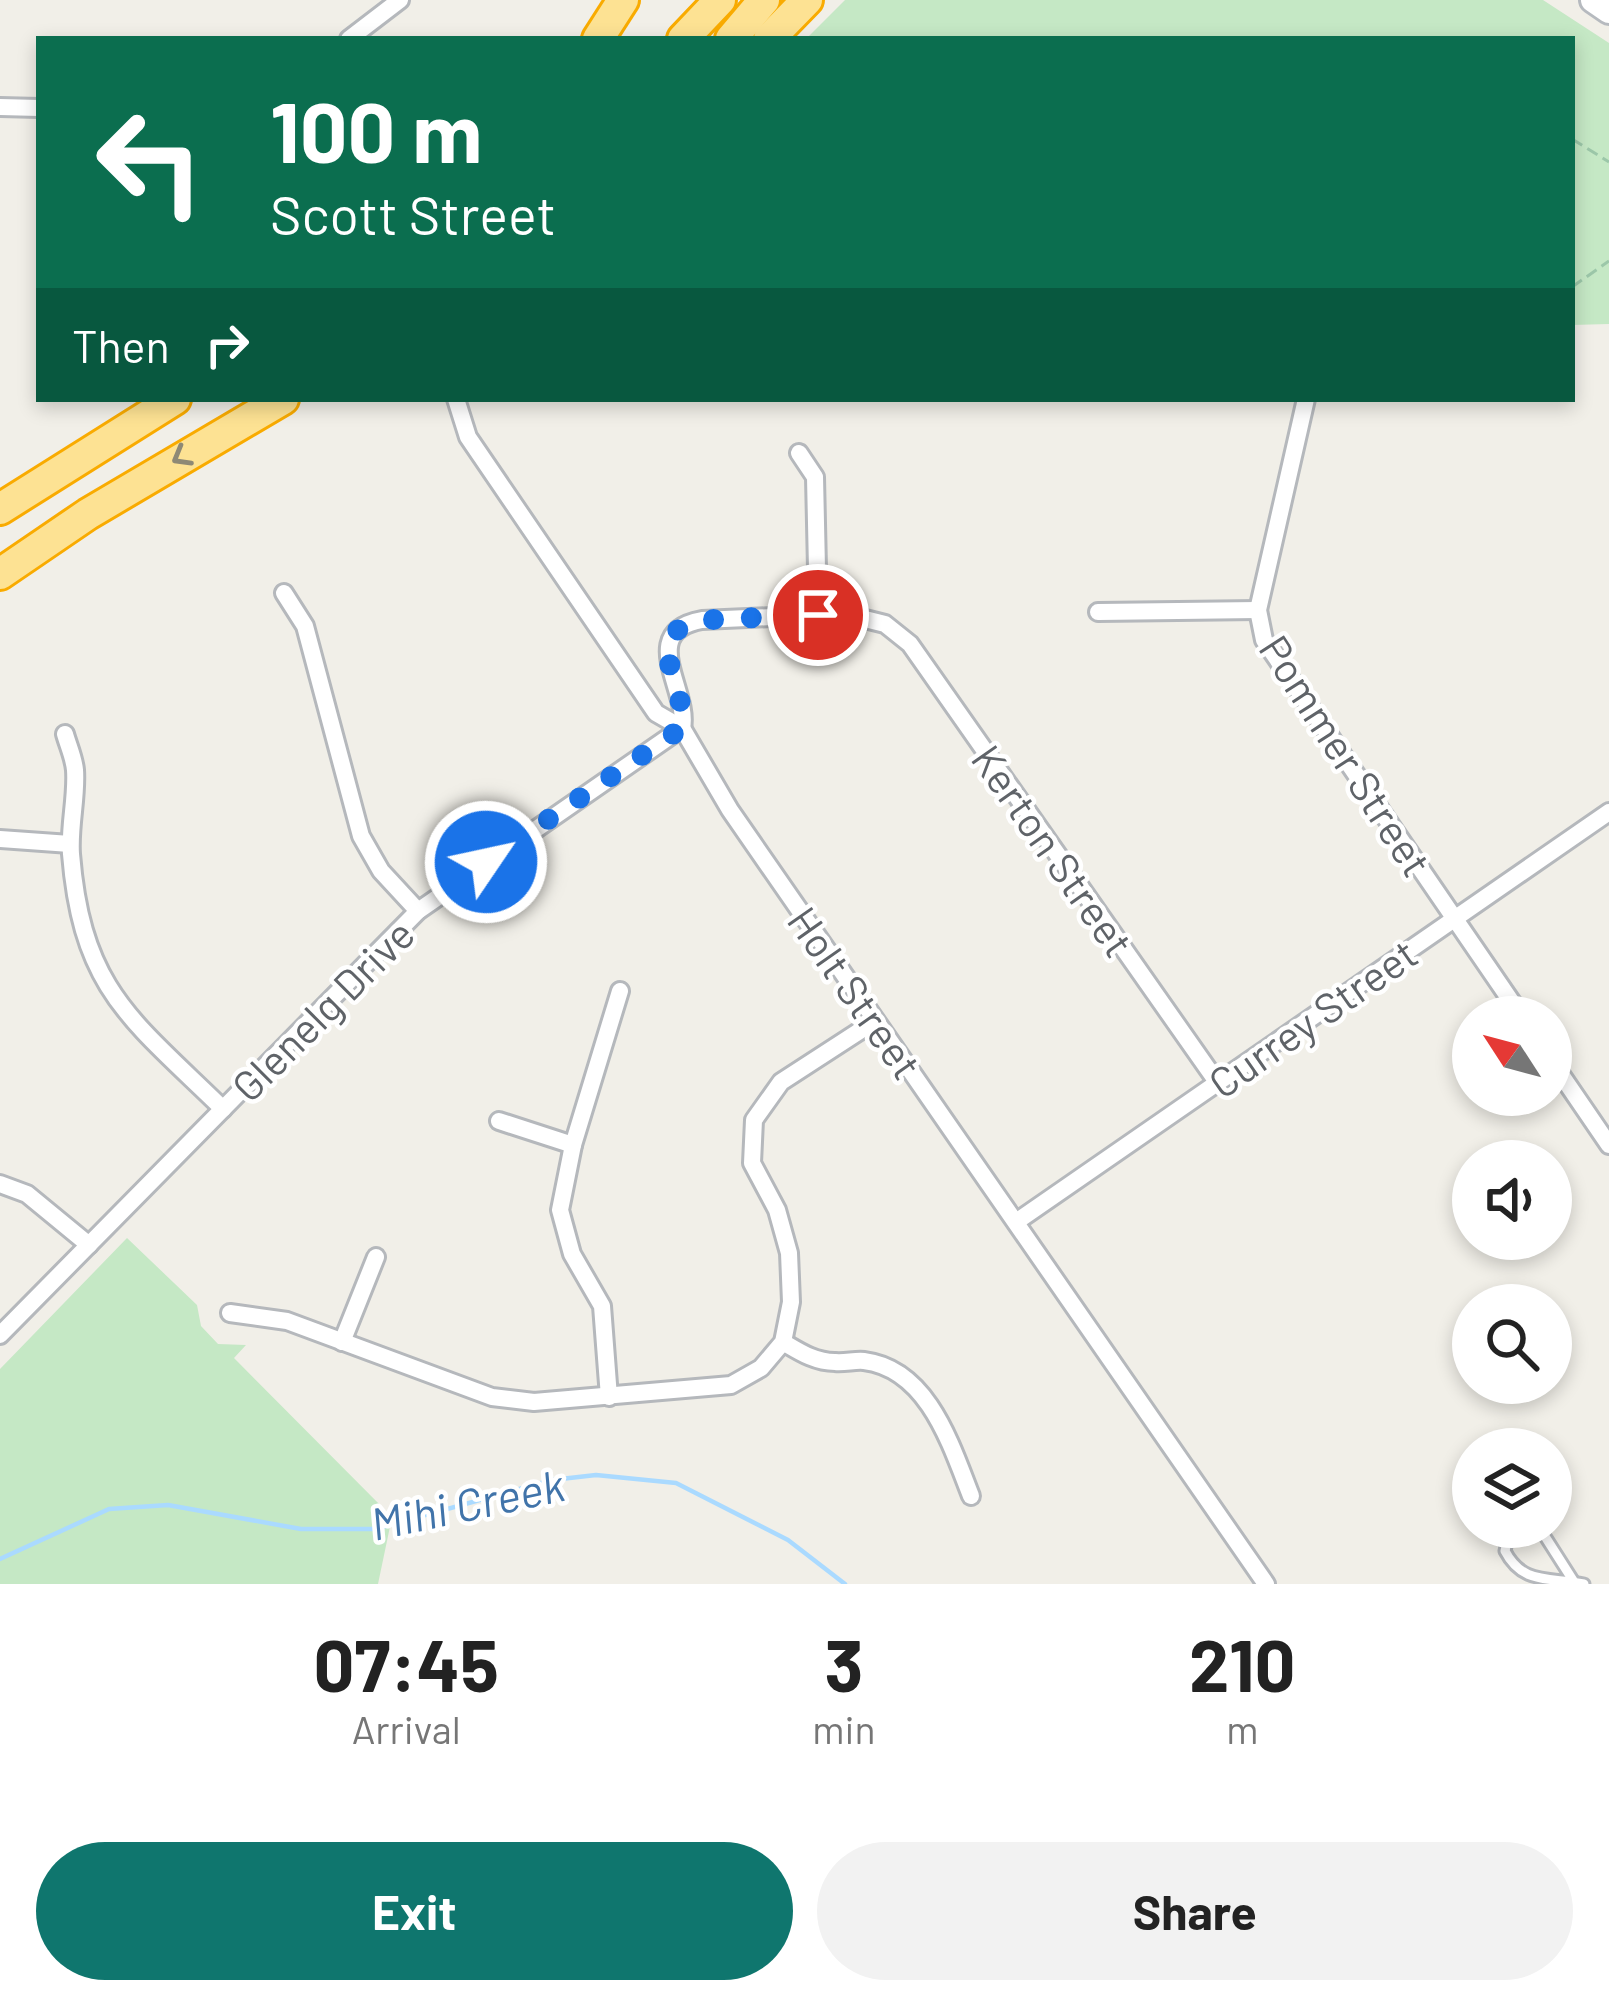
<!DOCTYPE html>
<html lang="en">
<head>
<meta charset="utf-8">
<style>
	body { margin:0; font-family:Barlow,sans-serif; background:#f2f2f2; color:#222; height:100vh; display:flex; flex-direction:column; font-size:45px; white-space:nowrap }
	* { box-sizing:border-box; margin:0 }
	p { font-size:39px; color:#767676 }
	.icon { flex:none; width:66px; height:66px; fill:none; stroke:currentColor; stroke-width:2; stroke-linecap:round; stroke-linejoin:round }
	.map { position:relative; height:1584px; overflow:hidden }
	.drawer { display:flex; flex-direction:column; background:#fff; flex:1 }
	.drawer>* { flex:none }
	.banner { position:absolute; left:36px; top:36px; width:1539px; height:366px; border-radius:0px; box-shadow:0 6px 18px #0003; background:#0b6e4f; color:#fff; overflow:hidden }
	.needle { width:78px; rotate:306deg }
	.buttons { position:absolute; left:1452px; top:996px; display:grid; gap:24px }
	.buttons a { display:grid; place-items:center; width:120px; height:120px; border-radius:50%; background:#fff; box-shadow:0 6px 18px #0003; font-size:60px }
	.pin { position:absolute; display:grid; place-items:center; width:102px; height:102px; color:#fff; margin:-51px; border:6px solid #fff; border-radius:50%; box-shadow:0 3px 12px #0007 }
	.me { position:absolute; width:132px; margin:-66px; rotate:56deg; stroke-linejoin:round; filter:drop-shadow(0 0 9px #0008) }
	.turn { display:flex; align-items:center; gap:42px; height:252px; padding:0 36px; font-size:54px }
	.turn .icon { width:156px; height:156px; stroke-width:2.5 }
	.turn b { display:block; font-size:84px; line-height:102px }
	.then { display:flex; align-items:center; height:114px; padding:0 36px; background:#0003; gap:24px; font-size:45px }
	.eta { display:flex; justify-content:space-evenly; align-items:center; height:204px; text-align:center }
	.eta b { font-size:72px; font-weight:700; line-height:84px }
	.action { display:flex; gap:24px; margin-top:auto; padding:24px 36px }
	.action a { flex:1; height:138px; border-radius:72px; background:#0f766e; color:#fff; font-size:48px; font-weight:700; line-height:138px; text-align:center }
	.action a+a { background:#f2f2f2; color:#222 }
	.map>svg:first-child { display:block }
	.green { fill:#c5e8c5 }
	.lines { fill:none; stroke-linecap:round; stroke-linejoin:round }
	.stream { stroke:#aadaff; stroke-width:4.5 }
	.lane-casing { stroke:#b5b8bc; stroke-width:15 }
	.street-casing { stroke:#b5b8bc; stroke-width:22 }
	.secondary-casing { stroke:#b6babf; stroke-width:30 }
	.highway-casing { stroke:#f9ab00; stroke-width:36 }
	.path { stroke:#9cc7a9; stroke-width:3; stroke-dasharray:12 6; stroke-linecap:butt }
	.lane { stroke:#fff; stroke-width:9 }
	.street { stroke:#fff; stroke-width:16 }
	.secondary { stroke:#fff; stroke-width:24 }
	.highway { stroke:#fde293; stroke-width:30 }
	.oneway { stroke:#8e8975 }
	.route { stroke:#1a73e8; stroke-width:21; stroke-dasharray:0 37.8 }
	.labels { text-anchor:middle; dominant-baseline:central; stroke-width:9; stroke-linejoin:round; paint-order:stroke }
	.street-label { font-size:42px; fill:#5f6368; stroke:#fff }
	.water-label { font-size:45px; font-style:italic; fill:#4174aa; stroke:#fff }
</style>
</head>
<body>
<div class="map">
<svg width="1609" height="1584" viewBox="0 0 1609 1584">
	<rect width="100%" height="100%" fill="#f1efe8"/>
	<g class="green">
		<polygon points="845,0 1543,0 1609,43 1609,324 1572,325 1572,39 806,39"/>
		<polygon points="127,1238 197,1305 201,1326 218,1344 246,1345 234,1358 392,1517 378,1584 0,1584 0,1369"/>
	</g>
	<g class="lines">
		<polyline class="stream" points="0,1559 109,1509 168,1505 301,1529 375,1529 552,1480 596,1475 676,1483 788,1540 845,1584"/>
		<defs>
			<g id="lane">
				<path d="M1510 1527 1505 1551C1522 1584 1547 1577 1584 1584"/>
				<polyline points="1539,1527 1574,1582"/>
			</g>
			<g id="street">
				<polyline points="349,39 400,0"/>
				<polyline points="0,107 39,108"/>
				<polyline points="456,399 468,437 656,713 682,728 730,810 1266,1584"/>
				<polyline points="1306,399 1258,610 1264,640 1522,1017"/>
				<polyline points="799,453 815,477 818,615"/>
				<polyline points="284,593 305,626 361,836 381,871 418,911"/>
				<polyline points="1098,612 1258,610"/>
				<path d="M682 728C690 691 636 632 702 620L818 615 857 617 885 624 910 644 1217 1082"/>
				<path d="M65 734C68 745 74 758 75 770 77 797 69 826 71 854 82 990 132 1020 223 1109"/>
				<polyline points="0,839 70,844"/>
				<polyline points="1551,1060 1609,1145"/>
				<polyline points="499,1121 573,1145"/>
				<polyline points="0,1184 27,1194 89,1245"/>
				<polyline points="1016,1222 1609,812"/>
				<polyline points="230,1313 287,1321 492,1397 534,1402 731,1385 761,1368 783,1342 791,1302 789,1253 777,1210 752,1163 754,1120 781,1082 875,1021"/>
				<polyline points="0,1335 418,911 682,728"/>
				<polyline points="342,1342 376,1257"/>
				<path d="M783 1342C800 1352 815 1362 835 1362 845 1363 855 1360 864 1361 928 1369 951 1445 971 1496"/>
				<polyline points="609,1397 602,1306 572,1254 560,1210 573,1145 620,991"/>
			</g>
			<polyline id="secondary" points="1593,0 1609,11"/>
			<g id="highway">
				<polyline points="598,39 623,0"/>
				<polyline points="683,39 720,0"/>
				<polyline points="731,39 764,0"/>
				<polyline points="769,39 807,0"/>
				<polyline points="0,509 175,399"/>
				<polyline points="0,574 88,514 283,399"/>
			</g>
		</defs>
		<use href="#lane" class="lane-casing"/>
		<use href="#street" class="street-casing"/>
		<use href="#secondary" class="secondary-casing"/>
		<use href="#highway" class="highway-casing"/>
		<g class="path">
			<polyline points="1572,139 1609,162"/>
			<polyline points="1572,287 1609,261"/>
		</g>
		<use href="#lane" class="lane"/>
		<use href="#street" class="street"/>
		<use href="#secondary" class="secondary"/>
		<use href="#highway" class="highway"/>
	</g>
	<defs><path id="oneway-chevron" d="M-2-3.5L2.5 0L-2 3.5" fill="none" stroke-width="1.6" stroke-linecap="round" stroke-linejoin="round" transform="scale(3)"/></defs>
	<use class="oneway" href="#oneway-chevron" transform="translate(181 457) rotate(150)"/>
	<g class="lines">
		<path class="route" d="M486 862 682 728C690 691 635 633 702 620L818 615"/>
	</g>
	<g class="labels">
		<g class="street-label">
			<text transform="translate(1347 755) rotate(57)">Pommer Street</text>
			<text transform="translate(1054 850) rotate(55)">Kerton Street</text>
			<text transform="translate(856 992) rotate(55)">Holt Street</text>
			<text transform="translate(322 1009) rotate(-45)">Glenelg Drive</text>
			<text transform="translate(1312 1017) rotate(-35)">Currey Street</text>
		</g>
		<g class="water-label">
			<text transform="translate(467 1503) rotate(-12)">Mihi Creek</text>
		</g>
	</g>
</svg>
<div class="buttons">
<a><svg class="needle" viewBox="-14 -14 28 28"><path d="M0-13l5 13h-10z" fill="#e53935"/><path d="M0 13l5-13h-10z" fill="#767676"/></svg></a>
<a><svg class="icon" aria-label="sound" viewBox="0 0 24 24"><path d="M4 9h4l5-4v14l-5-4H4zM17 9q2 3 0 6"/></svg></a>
<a><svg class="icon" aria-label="search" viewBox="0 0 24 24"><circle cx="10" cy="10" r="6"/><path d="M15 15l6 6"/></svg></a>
<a><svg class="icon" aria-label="layers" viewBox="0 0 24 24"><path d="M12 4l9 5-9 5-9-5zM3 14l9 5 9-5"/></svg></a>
</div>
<div class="pin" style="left:818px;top:615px;background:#d93025"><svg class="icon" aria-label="arrive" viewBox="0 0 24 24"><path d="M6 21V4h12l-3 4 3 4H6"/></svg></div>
<svg class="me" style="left:486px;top:862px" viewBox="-20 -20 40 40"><circle r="17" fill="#1a73e8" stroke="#fff" stroke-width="3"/><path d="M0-11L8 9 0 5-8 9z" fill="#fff"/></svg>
<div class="banner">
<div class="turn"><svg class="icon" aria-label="left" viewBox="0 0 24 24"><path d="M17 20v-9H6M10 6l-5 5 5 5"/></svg><div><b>100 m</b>Scott Street</div></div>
<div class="then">Then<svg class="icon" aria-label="right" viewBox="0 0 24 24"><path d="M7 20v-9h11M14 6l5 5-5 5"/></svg></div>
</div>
</div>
<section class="drawer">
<div class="eta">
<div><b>07:45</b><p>Arrival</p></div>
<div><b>3</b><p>min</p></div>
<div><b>210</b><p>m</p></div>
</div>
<div class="action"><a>Exit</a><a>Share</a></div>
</section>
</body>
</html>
